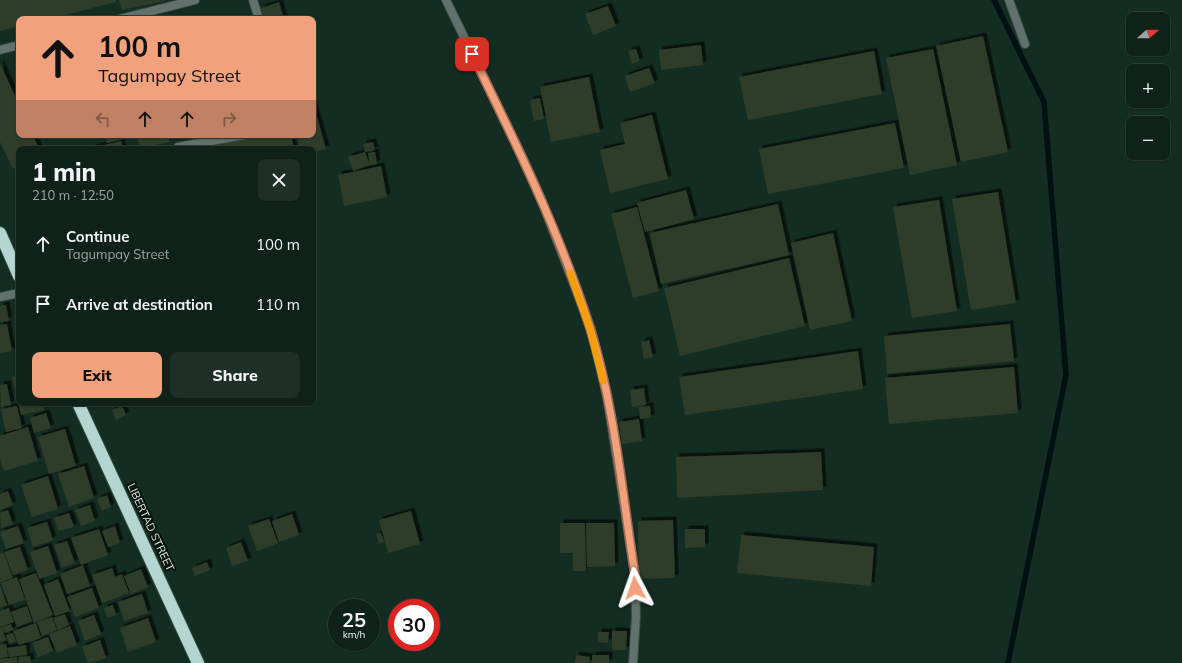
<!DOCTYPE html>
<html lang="en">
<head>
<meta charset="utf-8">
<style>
	body { margin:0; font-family:Mulish,sans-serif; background:#1d2f27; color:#f1f3f6; height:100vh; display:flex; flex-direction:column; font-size:15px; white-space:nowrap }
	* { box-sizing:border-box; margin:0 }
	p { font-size:13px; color:#9ba4a2 }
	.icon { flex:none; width:22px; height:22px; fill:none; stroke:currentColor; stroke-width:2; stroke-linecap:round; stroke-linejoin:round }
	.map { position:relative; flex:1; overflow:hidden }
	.panel { position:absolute; left:16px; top:146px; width:300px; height:260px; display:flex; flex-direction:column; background:#0f221a; border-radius:8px; box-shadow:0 1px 3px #0004,0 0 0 1px #2f3f39 }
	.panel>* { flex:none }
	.hud { position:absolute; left:16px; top:16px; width:300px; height:122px; border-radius:8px; box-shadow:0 1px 3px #0004,0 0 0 1px #2f3f39; background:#f1a17c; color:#111; overflow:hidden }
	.needle { width:26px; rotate:70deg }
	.buttons { position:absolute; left:1126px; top:12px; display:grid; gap:8px }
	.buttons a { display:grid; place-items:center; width:44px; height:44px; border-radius:8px; background:#0f221a; box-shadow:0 1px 3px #0004,0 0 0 1px #2f3f39; font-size:20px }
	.speed { position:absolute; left:328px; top:599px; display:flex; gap:8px; font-size:20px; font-weight:700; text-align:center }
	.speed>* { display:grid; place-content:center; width:52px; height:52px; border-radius:50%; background:#0f221a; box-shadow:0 1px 3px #0004,0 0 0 1px #2f3f39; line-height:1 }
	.speed small { font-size:10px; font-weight:400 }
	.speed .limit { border:6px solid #d22; background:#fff; color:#111 }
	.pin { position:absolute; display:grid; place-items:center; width:34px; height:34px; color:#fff; margin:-17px; border-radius:8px; box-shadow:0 2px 6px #0006 }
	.me { position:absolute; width:44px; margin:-22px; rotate:356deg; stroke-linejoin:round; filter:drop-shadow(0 0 3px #0008) }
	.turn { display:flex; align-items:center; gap:14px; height:84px; padding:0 16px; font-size:18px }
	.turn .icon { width:52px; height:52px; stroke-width:2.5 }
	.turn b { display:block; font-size:28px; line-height:34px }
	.lanes { display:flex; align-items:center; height:38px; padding:0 16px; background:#0003; justify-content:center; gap:20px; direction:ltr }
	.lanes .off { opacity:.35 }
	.round { display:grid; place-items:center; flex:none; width:42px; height:42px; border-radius:8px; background:#1d2f27 }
	.summary { display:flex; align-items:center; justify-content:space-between; height:68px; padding:0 16px }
	h1 { font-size:24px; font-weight:800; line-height:30px }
	.button { display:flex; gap:8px; margin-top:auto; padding:8px 16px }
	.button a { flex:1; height:46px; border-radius:8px; background:#f1a17c; color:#111; font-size:16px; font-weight:800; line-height:46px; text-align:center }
	.button a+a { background:#1d2f27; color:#f1f3f6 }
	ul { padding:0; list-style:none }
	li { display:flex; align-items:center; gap:12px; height:60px; padding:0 16px }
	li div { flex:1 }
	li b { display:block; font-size:15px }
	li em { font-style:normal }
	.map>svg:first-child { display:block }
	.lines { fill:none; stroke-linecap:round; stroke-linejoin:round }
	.stream { stroke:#011013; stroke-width:5.5 }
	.building { fill:#2e3d29; filter:url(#shadow) }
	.lane-casing { stroke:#344b40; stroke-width:10 }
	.street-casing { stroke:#344b40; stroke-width:10 }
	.highway-casing { stroke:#344b40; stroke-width:14 }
	.lane { stroke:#62706e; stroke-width:8 }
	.street { stroke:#62706e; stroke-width:8 }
	.highway { stroke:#b3d6d1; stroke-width:12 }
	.route-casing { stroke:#9d6951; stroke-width:10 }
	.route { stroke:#f1a17c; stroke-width:7 }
	.slow { stroke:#f59e0b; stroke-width:7 }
	.labels { text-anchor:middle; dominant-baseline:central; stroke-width:4; stroke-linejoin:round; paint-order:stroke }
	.street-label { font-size:11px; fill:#dae9e0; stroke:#08130e }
</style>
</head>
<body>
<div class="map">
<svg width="1182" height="663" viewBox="0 0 1182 663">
	<defs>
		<filter id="shadow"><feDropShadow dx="3.5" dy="-3.5" stdDeviation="0" flood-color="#0009"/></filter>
	</defs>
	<rect width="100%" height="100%" fill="#142d22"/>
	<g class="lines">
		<polyline class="stream" points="994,0 1044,102 1066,375 1008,663"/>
	</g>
	<g class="building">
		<polygon points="0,0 116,0 116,2 49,19 19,19 19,26 0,31"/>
		<polygon points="119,0 165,0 165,1 122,10"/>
		<polygon points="279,2 284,19 265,19 261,8"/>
		<polygon points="608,6 616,26 593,35 585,14"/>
		<polygon points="983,36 1008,152 961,162 936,46"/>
		<polygon points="701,45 703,65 661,70 659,50"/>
		<polygon points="636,49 640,61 632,64 628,51"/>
		<polygon points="933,49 957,165 910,175 886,58"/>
		<polygon points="874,51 882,94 748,120 739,77"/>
		<polygon points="0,63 19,105 19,135 33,135 39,149 19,149 19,166 13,169 0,142"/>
		<polygon points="649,68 655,83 630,92 625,76"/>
		<polygon points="589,77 600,132 551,142 540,87"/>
		<polygon points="540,98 544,119 534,121 530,100"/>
		<polygon points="313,102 326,149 313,152 313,149 300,149 297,135 313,135"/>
		<polygon points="652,115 668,179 610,193 600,150 625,144 620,123"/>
		<polygon points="895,123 904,168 768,194 759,149"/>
		<polygon points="105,135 168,135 170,142 140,148 137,136 107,143"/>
		<polygon points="256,135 291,135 294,149 213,149 213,146"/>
		<polygon points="121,141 123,149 92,149 92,148"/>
		<polygon points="373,142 375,150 365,152 363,144"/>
		<polygon points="365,152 370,165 353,171 348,157"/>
		<polygon points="375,152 377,164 370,165 368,153"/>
		<polygon points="381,166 387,197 344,206 338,175"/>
		<polygon points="686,190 694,219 645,232 637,203"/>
		<polygon points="998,192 1016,303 971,310 952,199"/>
		<polygon points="939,200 957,311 912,318 893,207"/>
		<polygon points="778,204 789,255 661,284 650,233"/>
		<polygon points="637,207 659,291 633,298 611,214"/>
		<polygon points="833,233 852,321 810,330 791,243"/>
		<polygon points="789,258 805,326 680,356 664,288"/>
		<polygon points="6,305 9,321 0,322 0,306"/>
		<polygon points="7,324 12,351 0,353 0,325"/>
		<polygon points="1010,324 1014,361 887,374 884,336"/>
		<polygon points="649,340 653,357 644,359 641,342"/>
		<polygon points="858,351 863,389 685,415 679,377"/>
		<polygon points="1014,367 1018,413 889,424 885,378"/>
		<polygon points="19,376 19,403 43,403 44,410 21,415 12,377"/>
		<polygon points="7,384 11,405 1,407 0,385"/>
		<polygon points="644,388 646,405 632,407 630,390"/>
		<polygon points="17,406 22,428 6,432 1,409"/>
		<polygon points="122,406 126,415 116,420 112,410"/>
		<polygon points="650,406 651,418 640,419 639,407"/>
		<polygon points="46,413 51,428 34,433 30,418"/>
		<polygon points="639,419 642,441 622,444 619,422"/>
		<polygon points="28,427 38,461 4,471 0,458 0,436"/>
		<polygon points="65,429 76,466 49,474 38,437"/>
		<polygon points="821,452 823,490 677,498 676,457"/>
		<polygon points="84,466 94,498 69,507 58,474"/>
		<polygon points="48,476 58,509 32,517 21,485"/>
		<polygon points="8,491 13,505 0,510 0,494"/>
		<polygon points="107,495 111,507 102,511 97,499"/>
		<polygon points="90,505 95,521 81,526 75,510"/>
		<polygon points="8,510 13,524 1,528 0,513"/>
		<polygon points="411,511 420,544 388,553 379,520"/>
		<polygon points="69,513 74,527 58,531 54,518"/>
		<polygon points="292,514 299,535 279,542 272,521"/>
		<polygon points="269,519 278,543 257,551 248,526"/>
		<polygon points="673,520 675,578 639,579 638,521"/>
		<polygon points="47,522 53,540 33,547 27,528"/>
		<polygon points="560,523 585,523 586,571 573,571 573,553 560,553"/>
		<polygon points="586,523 614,523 615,566 587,567"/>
		<polygon points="18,526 24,543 6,549 0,532"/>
		<polygon points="115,526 120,543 108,547 102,531"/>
		<polygon points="99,529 108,555 81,565 71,538"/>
		<polygon points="685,529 705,529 705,547 685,548"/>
		<polygon points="381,533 384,542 379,543 376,534"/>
		<polygon points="741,535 874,547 871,586 737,573"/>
		<polygon points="67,541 75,563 62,568 54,545"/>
		<polygon points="241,542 248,561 232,566 226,548"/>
		<polygon points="48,546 57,573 39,579 30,552"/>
		<polygon points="20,547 28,570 13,575 4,552"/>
		<polygon points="4,553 13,578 0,582 0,554"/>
		<polygon points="207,562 210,570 195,576 192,568"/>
		<polygon points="83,565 90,586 67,594 60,574"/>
		<polygon points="112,568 115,577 122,574 129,593 102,603 92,575"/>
		<polygon points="141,569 148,587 131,594 124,576"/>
		<polygon points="36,573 53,615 34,623 19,579"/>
		<polygon points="17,577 25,600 9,605 1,583"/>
		<polygon points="58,579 70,611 55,616 44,585"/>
		<polygon points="0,585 7,605 0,608"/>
		<polygon points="92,588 99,608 75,617 67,597"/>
		<polygon points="142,594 148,613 124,621 118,602"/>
		<polygon points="113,605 116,615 107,618 104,608"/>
		<polygon points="27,606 32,621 17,627 11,612"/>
		<polygon points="9,608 14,622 0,627 0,611"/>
		<polygon points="65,614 69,625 58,630 53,618"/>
		<polygon points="94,615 101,634 85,641 78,621"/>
		<polygon points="52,617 57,630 42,636 37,622"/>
		<polygon points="148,618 156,642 128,652 120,628"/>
		<polygon points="36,623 41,638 19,645 13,631"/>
		<polygon points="11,624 13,630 5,633 2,627"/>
		<polygon points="70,626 77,645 57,653 49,634"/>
		<polygon points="2,627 6,640 0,642 0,628"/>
		<polygon points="612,631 627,631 626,650 612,650"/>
		<polygon points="598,632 609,632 608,643 598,642"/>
		<polygon points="13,633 16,641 9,644 6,635"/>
		<polygon points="48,637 53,651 38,657 32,643"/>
		<polygon points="100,640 106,658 88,663 82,647"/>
		<polygon points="6,644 8,657 0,658 0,645"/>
		<polygon points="26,645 27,655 9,657 7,648"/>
		<polygon points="576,655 590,657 589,663 575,663"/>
		<rect x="592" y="655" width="17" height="8"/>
		<polygon points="30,656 31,663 19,663 18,657"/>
		<polygon points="17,657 17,663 0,663 0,659"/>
	</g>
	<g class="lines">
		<defs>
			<g id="lane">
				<polyline points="253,0 259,19"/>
				<polyline points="120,19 195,0"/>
				<polyline points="0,50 19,45"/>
				<polyline points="178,147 244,135"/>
			</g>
			<g id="street">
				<polyline points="446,0 518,148 541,199 591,329 607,396 635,575 636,616 633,663"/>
				<polyline points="1009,0 1025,44"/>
				<polyline points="0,297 19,293"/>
			</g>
			<g id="highway">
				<polyline points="0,233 19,276"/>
				<polyline points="78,403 198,663"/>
			</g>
		</defs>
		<use href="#lane" class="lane-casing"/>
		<use href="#street" class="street-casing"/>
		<use href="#highway" class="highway-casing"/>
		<use href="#lane" class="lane"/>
		<use href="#street" class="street"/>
		<use href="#highway" class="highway"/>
	</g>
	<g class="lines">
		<defs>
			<path id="route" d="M472 54C516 143 560 233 590 328 615 408 622 493 635 575V588"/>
		</defs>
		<use href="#route" class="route-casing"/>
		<use href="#route" class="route"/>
		<polyline class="slow" points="570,273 590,329 603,381"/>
	</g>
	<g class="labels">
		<g class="street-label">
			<text transform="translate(151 527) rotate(65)">LIBERTAD STREET</text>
		</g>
	</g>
</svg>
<div class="buttons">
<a><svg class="needle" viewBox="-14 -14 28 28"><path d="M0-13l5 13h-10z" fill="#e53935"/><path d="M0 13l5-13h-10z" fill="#9ba4a2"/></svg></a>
<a>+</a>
<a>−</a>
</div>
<div class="speed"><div>25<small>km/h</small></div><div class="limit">30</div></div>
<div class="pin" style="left:472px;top:54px;background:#d93025"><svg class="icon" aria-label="arrive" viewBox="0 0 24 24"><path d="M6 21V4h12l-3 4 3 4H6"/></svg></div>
<svg class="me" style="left:635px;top:588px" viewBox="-20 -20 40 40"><path d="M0-17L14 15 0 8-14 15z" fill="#f1a17c" stroke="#fff" stroke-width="4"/></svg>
<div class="hud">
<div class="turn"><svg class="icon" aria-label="ahead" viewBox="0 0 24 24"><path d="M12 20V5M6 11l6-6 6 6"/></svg><div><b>100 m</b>Tagumpay Street</div></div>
<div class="lanes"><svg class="icon off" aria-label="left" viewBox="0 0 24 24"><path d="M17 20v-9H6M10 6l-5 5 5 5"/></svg><svg class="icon" aria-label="ahead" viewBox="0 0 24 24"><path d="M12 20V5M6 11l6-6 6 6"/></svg><svg class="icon" aria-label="ahead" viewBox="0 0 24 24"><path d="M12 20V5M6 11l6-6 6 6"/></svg><svg class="icon off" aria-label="right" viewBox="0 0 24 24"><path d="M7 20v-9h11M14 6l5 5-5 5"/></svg></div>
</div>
<section class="panel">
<div class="summary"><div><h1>1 min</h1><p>210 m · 12:50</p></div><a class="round"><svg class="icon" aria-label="close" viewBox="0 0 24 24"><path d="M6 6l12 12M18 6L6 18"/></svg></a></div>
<ul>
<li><svg class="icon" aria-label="ahead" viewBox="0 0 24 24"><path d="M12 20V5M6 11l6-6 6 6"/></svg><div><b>Continue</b><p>Tagumpay Street</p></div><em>100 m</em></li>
<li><svg class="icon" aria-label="arrive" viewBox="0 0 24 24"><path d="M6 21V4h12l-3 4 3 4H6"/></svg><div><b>Arrive at destination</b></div><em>110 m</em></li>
</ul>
<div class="button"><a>Exit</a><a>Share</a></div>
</section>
</div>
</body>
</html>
